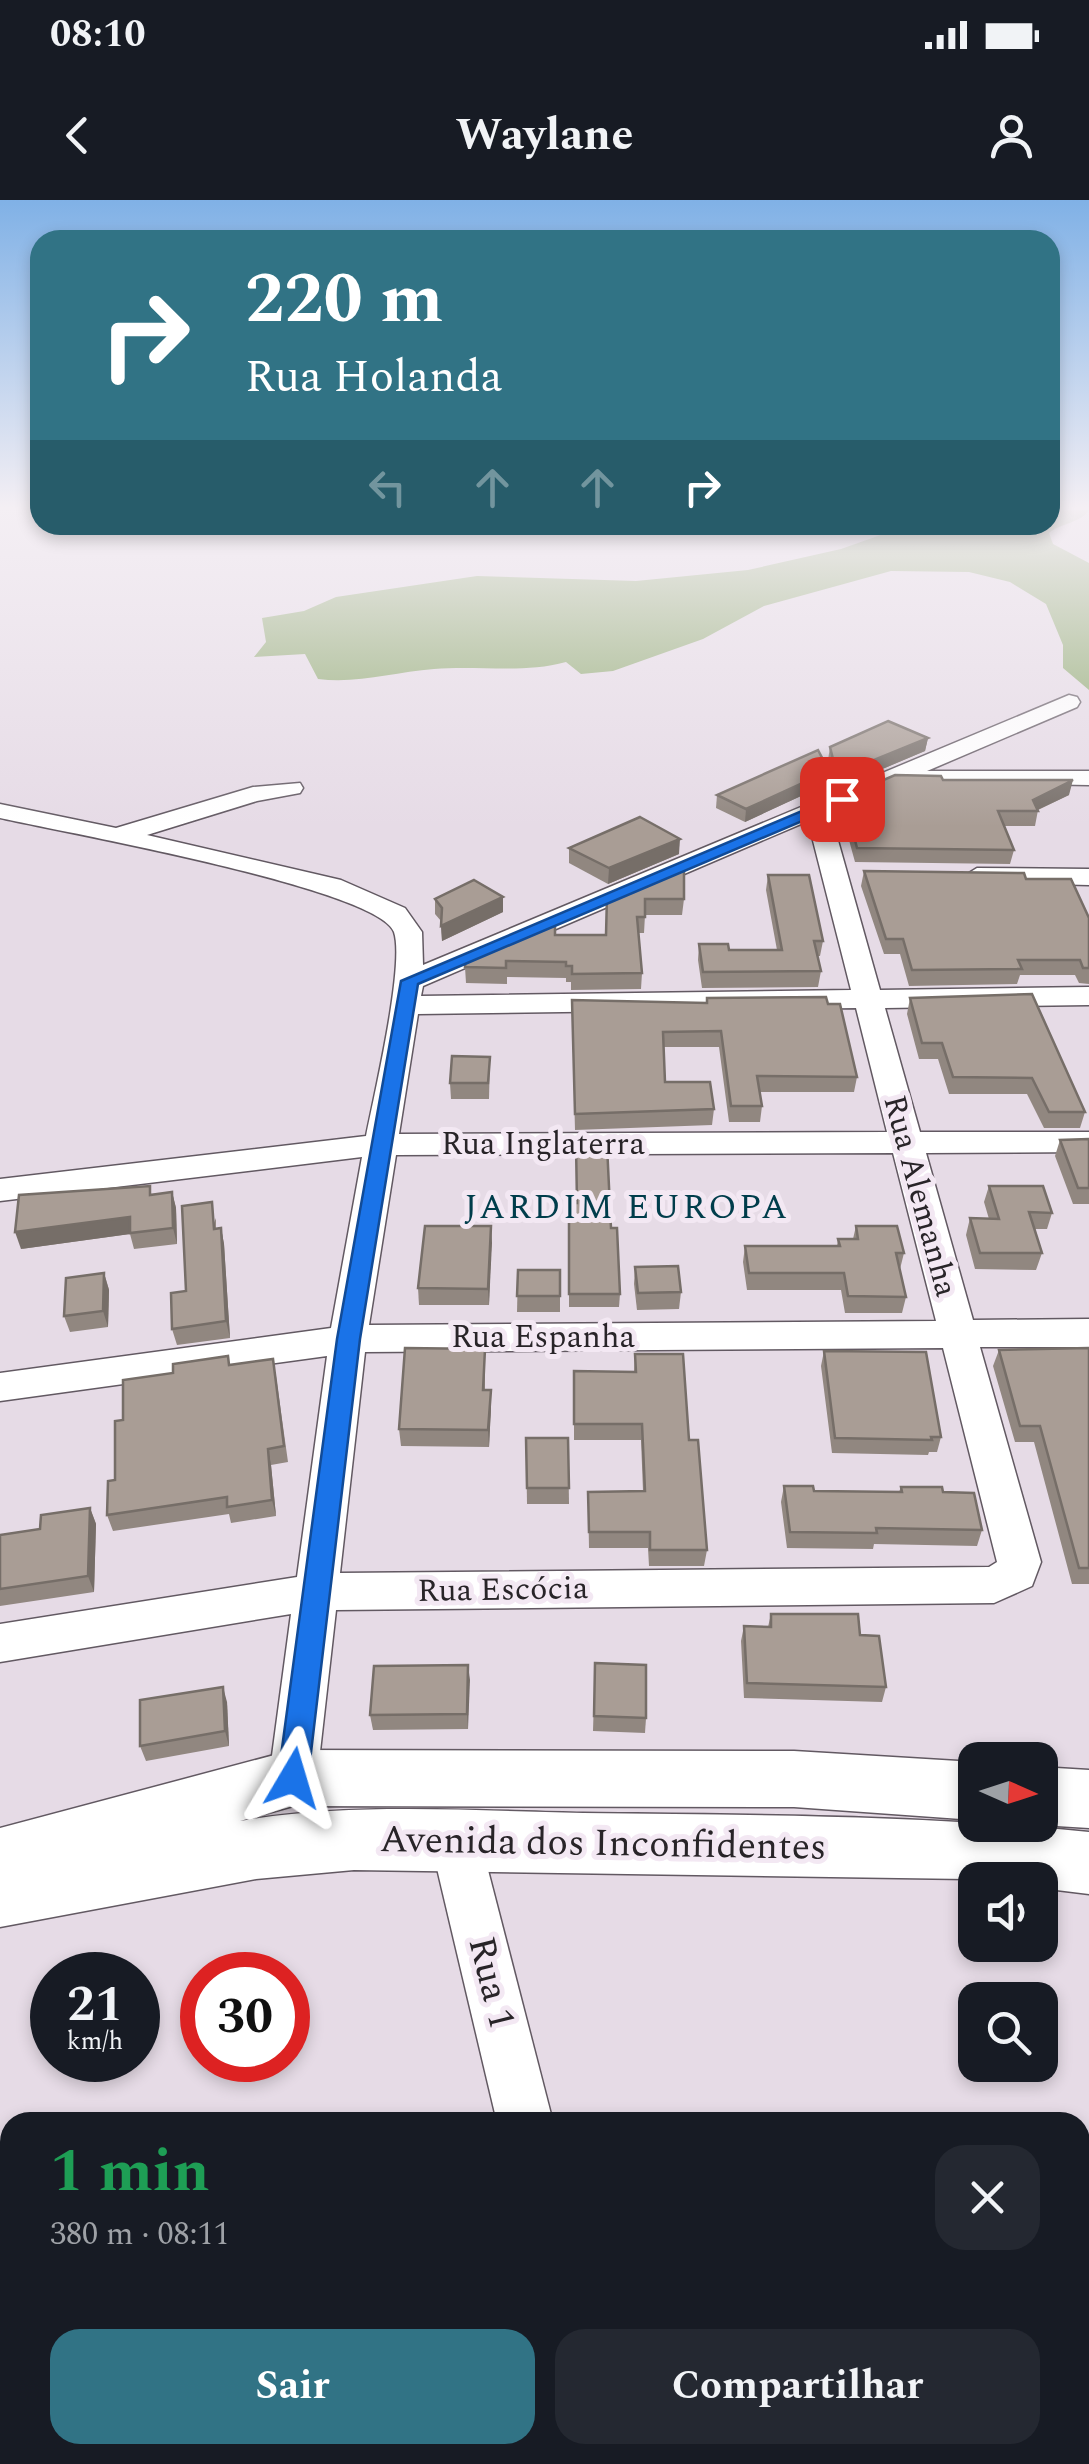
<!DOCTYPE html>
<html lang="pt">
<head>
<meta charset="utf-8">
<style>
	body { margin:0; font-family:Spectral,serif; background:#242831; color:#f1f3f6; height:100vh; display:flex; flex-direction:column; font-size:38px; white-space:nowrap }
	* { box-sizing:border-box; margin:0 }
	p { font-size:32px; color:#9ea1a6 }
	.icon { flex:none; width:55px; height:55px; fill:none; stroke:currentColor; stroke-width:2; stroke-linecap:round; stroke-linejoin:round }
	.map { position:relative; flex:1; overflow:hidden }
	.panel { position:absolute; left:0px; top:1912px; width:1090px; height:352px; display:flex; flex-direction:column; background:#171b24; border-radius:30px 30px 0 0; box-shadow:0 5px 15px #0003 }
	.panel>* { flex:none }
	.top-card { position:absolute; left:30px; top:30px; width:1030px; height:305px; border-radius:30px; box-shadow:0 5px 15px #0003; background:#317385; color:#fff; overflow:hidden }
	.needle { width:65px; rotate:93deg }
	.fabs { position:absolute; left:958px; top:1542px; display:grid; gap:20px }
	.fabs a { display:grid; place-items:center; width:100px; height:100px; border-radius:20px; background:#171b24; box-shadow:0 5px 15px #0003; font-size:50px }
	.speed { position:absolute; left:30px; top:1752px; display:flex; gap:20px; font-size:50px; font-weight:700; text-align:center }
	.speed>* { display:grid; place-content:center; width:130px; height:130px; border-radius:50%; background:#171b24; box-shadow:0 5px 15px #0003; line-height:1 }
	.speed small { font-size:25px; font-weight:400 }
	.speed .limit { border:15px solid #d22; background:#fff; color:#111 }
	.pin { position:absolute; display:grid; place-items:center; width:85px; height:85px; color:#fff; margin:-42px; border-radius:20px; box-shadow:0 5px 15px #0006 }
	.me { position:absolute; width:110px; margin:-55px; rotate:7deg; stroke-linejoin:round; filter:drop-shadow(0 0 8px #0008) }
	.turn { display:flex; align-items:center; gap:35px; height:210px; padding:0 50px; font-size:45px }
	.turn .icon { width:130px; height:130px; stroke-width:2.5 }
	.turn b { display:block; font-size:70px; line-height:85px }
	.lanes { display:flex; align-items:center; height:95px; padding:0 50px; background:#0003; justify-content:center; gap:50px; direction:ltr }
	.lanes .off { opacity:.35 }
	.round { display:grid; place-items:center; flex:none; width:105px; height:105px; border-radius:30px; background:#242831 }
	.summary { display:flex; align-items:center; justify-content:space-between; height:170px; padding:0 50px }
	h1 { font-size:60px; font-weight:700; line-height:75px; color:#1e9e55 }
	.button { display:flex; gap:20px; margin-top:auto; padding:20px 50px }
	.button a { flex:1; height:115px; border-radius:30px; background:#317385; color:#fff; font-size:40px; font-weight:700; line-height:115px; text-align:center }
	.button a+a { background:#242831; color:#f1f3f6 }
	.status { display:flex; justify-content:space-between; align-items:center; height:70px; padding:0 50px; background:#171b24; direction:ltr }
	.status svg { height:28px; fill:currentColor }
	header { display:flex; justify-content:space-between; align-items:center; height:130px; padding:0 50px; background:#171b24; font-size:45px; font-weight:700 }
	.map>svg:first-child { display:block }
	.forest { fill:#8ba76b }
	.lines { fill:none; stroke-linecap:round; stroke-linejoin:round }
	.minor-casing { stroke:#625962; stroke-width:3 }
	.tertiary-casing { stroke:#625962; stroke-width:3 }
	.minor { fill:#fff; fill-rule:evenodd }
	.tertiary { fill:#fff; fill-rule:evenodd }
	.wall { fill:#918780 }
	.shaded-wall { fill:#766e68 }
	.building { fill:#a99d95; stroke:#766e68; stroke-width:2.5 }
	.route { fill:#1a73e8; stroke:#114b97; stroke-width:2.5 }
	.labels { text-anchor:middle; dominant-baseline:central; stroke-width:10; stroke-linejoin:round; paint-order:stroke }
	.street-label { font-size:32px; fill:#282428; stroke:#f3e8f3 }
	.neighbourhood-label { font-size:35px; letter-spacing:2.5px; fill:#003d4b; stroke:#f3e8f3 }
	.near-street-label { font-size:38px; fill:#282428; stroke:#f3e8f3 }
</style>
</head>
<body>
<div class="status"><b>08:10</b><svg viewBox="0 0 49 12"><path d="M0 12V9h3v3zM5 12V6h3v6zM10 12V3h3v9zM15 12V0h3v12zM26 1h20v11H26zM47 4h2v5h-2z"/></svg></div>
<header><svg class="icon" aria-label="back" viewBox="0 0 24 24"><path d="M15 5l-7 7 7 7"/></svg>Waylane<svg class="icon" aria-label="person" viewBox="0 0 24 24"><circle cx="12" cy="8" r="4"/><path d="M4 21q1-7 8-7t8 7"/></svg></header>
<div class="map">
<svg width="1089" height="2264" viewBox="0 0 1089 2264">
	<rect width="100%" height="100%" fill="#e6dbe6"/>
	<path class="forest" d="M1050 310H1089C1081 323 1061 323 1049 333L1053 344 1089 363V490L1063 468V445L1046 404 1010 382 969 372 891 371 764 406 703 439 613 471 581 474 566 462C522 474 479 465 434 469 394 472 358 484 318 479L305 454 254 457 266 442 262 418 304 411 336 397 477 376 636 381 748 370 841 349 909 325H1050Z"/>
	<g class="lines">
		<defs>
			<g id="minor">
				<path d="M1069 495 1077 497 1080 502 1077 507 927 571H1089V585L900 582 830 612 880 790 1089 787V805L885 808 920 932H1089V952L926 953 973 1120 1089 1119V1147H980L1041 1362 1032 1386 994 1403 336 1410 317 1578 310 1594 293 1600 276 1594 269 1578 291 1414 0 1462V1424L297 1377 327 1156 0 1201V1173L331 1128 362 957 0 1001V979L366 936C374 896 405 764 394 732 378 688 57 631 0 618V604L116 628 253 587 300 583 303 588 300 593 257 601 147 635 341 680 405 708 422 732 423 765ZM808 621 851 790 421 796 423 786ZM856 808 887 932 399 934 418 814ZM893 953 936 1121 369 1125 396 955ZM943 1148 997 1362 989 1367 340 1373 365 1152Z"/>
				<polygon points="977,668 1089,669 1089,685 968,682 964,676"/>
				<polygon points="456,1619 474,1626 481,1643 553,1922 497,1922 431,1643 438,1626"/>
				<rect x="1080" y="2150" width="9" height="62"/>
				<polygon points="10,2182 10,2246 0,2249 0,2185"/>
				<polygon points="571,2255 635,2255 637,2264 573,2264"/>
			</g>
			<g id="tertiary">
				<path d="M293 1550 794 1551 975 1562V1620L794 1607 293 1606 240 1621C352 1602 469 1611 583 1613 754 1615 923 1615 1089 1632V1694L1040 1688V1680L354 1670 256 1679 0 1727V1628Z"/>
				<polygon points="1040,1567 1089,1570 1089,1628 1040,1625"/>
			</g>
		</defs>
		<use href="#minor" class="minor-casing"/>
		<use href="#tertiary" class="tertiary-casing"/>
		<use href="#minor" class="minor"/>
		<use href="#tertiary" class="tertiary"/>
	</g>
	<g class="wall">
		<polygon points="928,538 925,551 835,589 828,560 830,547"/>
		<polygon points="943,580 1069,595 1038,610 1035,626 1004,626 1014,650 1010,664 855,662 841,611 844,597"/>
		<polygon points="827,584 745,622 716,608 717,595"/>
		<polygon points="569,648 679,654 608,684 569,663"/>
		<polygon points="864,671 1026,679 1089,718 1089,784 1079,783 1075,775 1020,775 1017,784 909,786 900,754 884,754 861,686"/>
		<polygon points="768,675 823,741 820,756 817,756 821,771 818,787 702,788 698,760 699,744 729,750 777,750 766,690"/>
		<polygon points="607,696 684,699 682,715 645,715 644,733 639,733 642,773 641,789 571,790 571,782 566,782 566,778 507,777 507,784 466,783 465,767 555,735 606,735"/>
		<polygon points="435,699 503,712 442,741 441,721 435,714"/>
		<polygon points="707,798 828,804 857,877 854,892 760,892 762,906 760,922 729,922 719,847 663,847 665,882 714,909 712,925 575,930 572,816 706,803"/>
		<polygon points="910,798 1085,912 1080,928 1044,928 1027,894 949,894 938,859 919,859 907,814"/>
		<polygon points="490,857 489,899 451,899 450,883"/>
		<polygon points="1089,939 1089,1004 1073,1004 1055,956 1060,940"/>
		<polygon points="989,986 1052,1013 1047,1029 1034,1029 1042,1053 1036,1070 975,1069 966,1035 970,1018 989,1019 984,1002"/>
		<polygon points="172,992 176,1008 177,1044 134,1049 130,1034 21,1049 152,994"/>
		<polygon points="569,1003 611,1028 620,1094 619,1107 569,1107"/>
		<polygon points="216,1018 216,1028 221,1028 224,1044 230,1138 177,1145 172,1129"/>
		<polygon points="491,1026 489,1105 419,1105 418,1088"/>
		<polygon points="856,1026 904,1053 900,1069 906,1097 902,1113 845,1113 841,1090 747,1090 743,1062 745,1046 837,1046 838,1039 853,1039"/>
		<polygon points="635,1067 681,1092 679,1109 637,1110 634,1084"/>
		<polygon points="518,1070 560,1070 560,1112 517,1112"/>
		<polygon points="104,1073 109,1090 108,1127 70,1132 64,1116"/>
		<polygon points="1089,1148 1089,1384 1072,1384 1034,1242 1015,1242 993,1166 999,1150"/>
		<polygon points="485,1149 485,1190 491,1190 491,1207 489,1247 401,1246 399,1229"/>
		<polygon points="824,1151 941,1237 937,1252 929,1252 928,1255 832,1253 821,1166"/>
		<polygon points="635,1154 689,1240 707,1350 704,1366 649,1366 648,1348 589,1348 588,1292 643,1291 641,1240 574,1240 574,1171 634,1172"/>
		<polygon points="230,1165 276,1176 288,1262 271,1265 276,1316 231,1323 229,1314 113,1331 107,1315 115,1280 123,1220"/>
		<polygon points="526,1238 568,1238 569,1304 527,1304"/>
		<polygon points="784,1286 814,1291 899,1292 901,1287 943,1292 982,1330 977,1346 874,1344 873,1349 787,1348 781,1302"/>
		<polygon points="90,1308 96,1324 94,1392 0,1406 0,1335 40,1329"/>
		<polygon points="771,1414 860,1435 886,1487 882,1502 744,1498 741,1441 744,1426 768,1427"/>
		<polygon points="595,1463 646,1518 645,1533 593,1531"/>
		<polygon points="468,1465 468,1529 373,1530 370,1515"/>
		<polygon points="227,1502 229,1546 146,1561 140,1546"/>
	</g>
	<g class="shaded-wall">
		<polygon points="928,538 925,551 835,589 837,575"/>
		<polygon points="829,571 827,584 745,622 746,609"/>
		<polygon points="1073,580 1069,595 1035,611 1033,600"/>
		<polygon points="680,639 679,654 608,684 609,668"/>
		<polygon points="503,697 503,712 442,741 441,726"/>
		<polygon points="172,992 176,1008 177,1044 173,1028"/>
		<polygon points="130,1017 130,1034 21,1049 15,1032"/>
		<polygon points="491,1026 492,1043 489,1105 488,1089"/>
		<polygon points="221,1028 224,1044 230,1138 226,1121"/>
		<polygon points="104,1073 109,1090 108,1127 103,1111"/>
		<polygon points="491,1190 491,1207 489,1247 488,1230"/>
		<polygon points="268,1249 271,1265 276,1316 272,1300"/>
		<polygon points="90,1308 96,1324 94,1392 88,1376"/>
		<polygon points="468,1465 470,1480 468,1529 467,1514"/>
		<polygon points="223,1487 227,1502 229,1546 225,1531"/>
	</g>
	<g class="building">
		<polygon points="888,521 928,538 837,575 830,547"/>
		<polygon points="818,550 829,571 746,609 717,595"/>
		<polygon points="895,575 941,576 943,580 1073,580 1033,600 1038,611 998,611 1014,650 857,648 844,597"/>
		<polygon points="640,617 680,639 609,668 569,648"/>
		<polygon points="684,663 684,699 645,699 645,717 637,717 642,773 572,774 572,766 566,766 566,762 506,761 506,768 465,767 466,755 544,723 555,723 555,735 606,735 607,696"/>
		<polygon points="864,671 1024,673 1026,679 1071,679 1089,718 1089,768 1083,768 1080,760 1018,760 1022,769 912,770 903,739 886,739"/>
		<polygon points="768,675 809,675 823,741 814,741 821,771 703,772 699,744 728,744 729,750 782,750"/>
		<polygon points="474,680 503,697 441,726 442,708 435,699"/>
		<polygon points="1032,794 1085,912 1049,912 1032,878 953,877 942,843 922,843 910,798"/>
		<polygon points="826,797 828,804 840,804 857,877 757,876 762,906 731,906 721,831 663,832 665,882 710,882 714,909 575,914 572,800 707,803 707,798"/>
		<polygon points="452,856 490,857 488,883 450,883"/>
		<polygon points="1089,939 1089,988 1078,988 1060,940"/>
		<polygon points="576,945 607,945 611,1028 617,1028 620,1094 569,1094 569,1003 577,1003"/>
		<polygon points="150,986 150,995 172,992 173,1028 130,1033 130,1017 15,1032 19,995"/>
		<polygon points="989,986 1043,986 1052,1013 1029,1012 1042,1053 980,1053 970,1018 999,1019"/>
		<polygon points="212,1002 214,1029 221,1028 226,1121 172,1129 171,1093 186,1091 182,1006"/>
		<polygon points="425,1026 491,1026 488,1089 418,1088"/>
		<polygon points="856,1026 897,1026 904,1053 896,1053 906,1097 848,1096 844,1073 749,1073 745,1046 840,1046 838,1039 858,1039"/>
		<polygon points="678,1066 681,1092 638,1093 635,1067"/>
		<polygon points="518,1070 560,1070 560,1096 517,1096"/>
		<polygon points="104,1073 103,1111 64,1116 66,1078"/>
		<polygon points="405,1148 485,1149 483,1190 491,1190 488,1230 399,1229"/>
		<polygon points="1089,1148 1089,1368 1079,1368 1040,1226 1020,1226 999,1150"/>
		<polygon points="824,1151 926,1152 941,1237 931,1237 932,1240 835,1238"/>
		<polygon points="635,1154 683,1154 689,1240 698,1240 707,1350 650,1350 650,1332 589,1332 588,1292 645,1291 642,1224 574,1224 574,1171 636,1172"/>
		<polygon points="228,1156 229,1165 273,1159 284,1246 268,1249 272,1300 227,1307 227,1297 107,1315 108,1281 115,1280 115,1221 123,1220 123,1180 173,1173 173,1164"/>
		<polygon points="526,1238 568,1238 569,1288 527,1288"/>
		<polygon points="784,1286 813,1286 814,1291 902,1292 901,1287 942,1287 943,1292 974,1293 982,1330 876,1328 877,1333 790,1332"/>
		<polygon points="90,1308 88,1376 0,1389 0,1335 40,1329 41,1315"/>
		<polygon points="771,1414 858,1414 860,1435 879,1436 886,1487 747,1483 744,1426 771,1427"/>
		<polygon points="595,1463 646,1465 646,1518 594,1516"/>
		<polygon points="468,1465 467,1514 370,1515 374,1466"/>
		<polygon points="223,1487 225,1531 140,1546 140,1500"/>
	</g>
	<linearGradient id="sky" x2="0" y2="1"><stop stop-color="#80b1e6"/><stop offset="0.49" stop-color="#f4eff4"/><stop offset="1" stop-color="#f4eff4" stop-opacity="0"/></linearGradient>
	<rect width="1089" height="627" fill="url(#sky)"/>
	<polygon class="route" points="842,594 847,596 847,602 418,784 360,1139 308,1578 303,1588 293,1592 283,1588 278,1578 337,1139 401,781"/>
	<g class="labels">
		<g class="street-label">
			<text x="543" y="944">Rua Inglaterra</text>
			<text transform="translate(920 996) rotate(75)">Rua Alemanha</text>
			<text x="543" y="1137">Rua Espanha</text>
			<text transform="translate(503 1390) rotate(-1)">Rua Escócia</text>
		</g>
		<g class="neighbourhood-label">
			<text x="627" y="1007">JARDIM EUROPA</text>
		</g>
		<g class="near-street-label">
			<text transform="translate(603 1644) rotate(1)">Avenida dos Inconfidentes</text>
			<text transform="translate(491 1783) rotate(76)">Rua 1</text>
		</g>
	</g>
</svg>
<div class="fabs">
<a><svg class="needle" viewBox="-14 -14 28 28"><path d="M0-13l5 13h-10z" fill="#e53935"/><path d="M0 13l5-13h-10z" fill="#9ea1a6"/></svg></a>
<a><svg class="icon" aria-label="sound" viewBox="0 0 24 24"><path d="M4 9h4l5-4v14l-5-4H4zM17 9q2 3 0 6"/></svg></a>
<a><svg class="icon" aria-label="search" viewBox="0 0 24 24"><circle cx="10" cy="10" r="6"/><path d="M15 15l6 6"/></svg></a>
</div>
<div class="speed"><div>21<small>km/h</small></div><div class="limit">30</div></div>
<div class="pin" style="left:842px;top:599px;background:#d93025"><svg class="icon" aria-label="arrive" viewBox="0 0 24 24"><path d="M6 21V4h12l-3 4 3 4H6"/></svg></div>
<svg class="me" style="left:293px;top:1578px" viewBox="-20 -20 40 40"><path d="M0-17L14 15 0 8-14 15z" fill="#1a73e8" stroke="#fff" stroke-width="4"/></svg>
<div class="top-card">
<div class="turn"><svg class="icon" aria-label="right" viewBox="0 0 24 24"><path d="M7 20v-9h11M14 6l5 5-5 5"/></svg><div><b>220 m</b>Rua Holanda</div></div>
<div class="lanes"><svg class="icon off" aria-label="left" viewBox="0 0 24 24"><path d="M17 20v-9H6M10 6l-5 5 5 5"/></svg><svg class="icon off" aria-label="ahead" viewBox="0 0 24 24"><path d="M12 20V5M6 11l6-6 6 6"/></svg><svg class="icon off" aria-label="ahead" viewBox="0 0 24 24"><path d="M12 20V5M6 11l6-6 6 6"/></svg><svg class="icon" aria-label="right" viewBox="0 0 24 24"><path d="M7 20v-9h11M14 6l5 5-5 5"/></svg></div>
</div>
<section class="panel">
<div class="summary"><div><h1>1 min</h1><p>380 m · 08:11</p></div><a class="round"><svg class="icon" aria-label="close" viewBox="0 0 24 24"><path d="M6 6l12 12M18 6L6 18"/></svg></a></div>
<div class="button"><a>Sair</a><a>Compartilhar</a></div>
</section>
</div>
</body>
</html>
